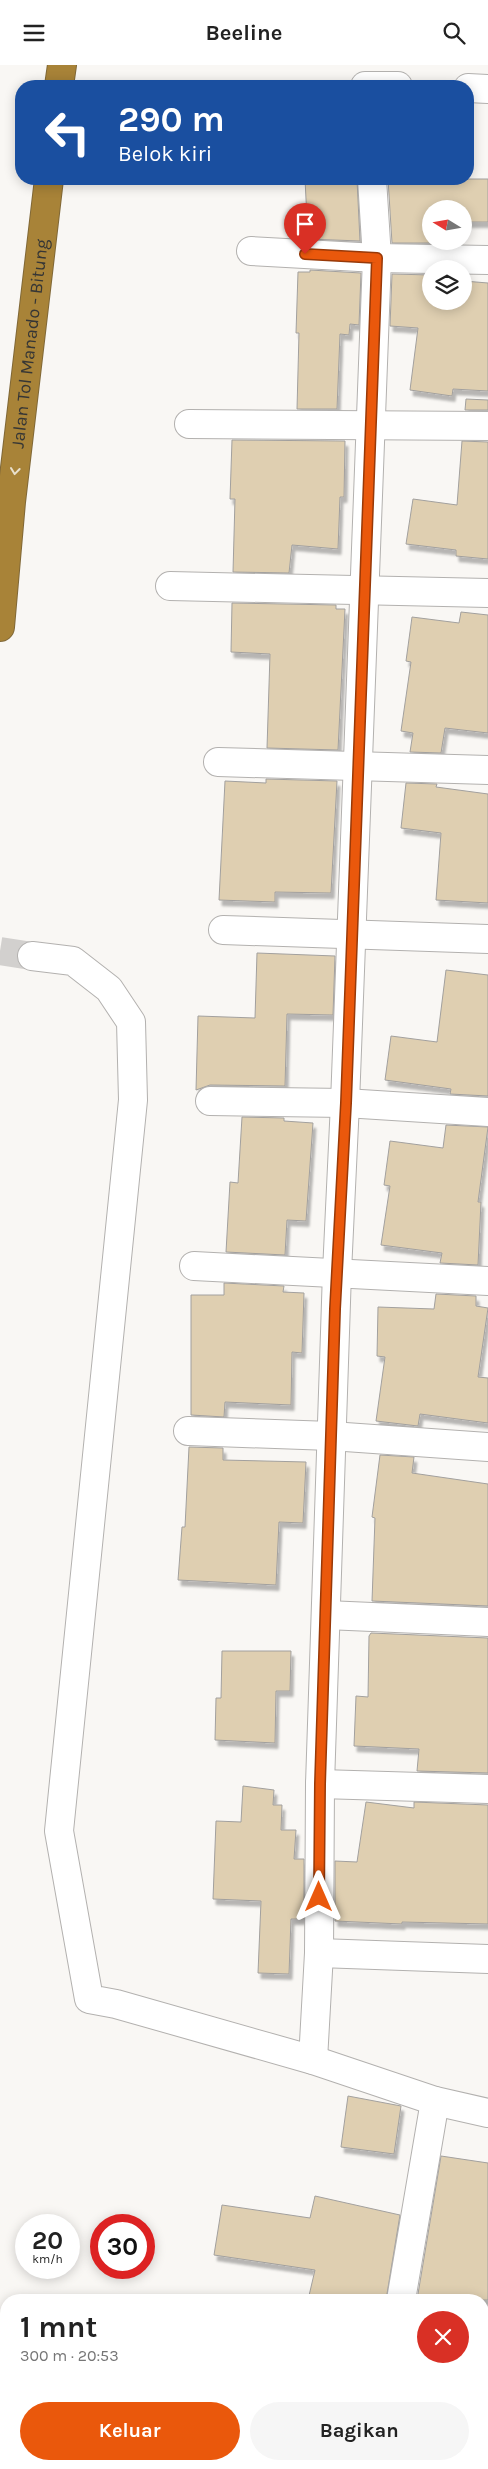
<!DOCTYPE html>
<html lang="id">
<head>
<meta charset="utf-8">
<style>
	body { margin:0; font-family:Karla,sans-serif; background:#f6f6f6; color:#222; height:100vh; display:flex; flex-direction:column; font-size:19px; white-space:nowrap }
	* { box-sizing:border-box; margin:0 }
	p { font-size:16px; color:#767676 }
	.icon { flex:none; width:28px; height:28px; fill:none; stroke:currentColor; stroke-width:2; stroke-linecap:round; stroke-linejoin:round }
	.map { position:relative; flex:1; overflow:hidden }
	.sheet { position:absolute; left:0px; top:2229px; width:489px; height:176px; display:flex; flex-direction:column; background:#fff; border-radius:20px 20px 0 0; box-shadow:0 2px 12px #0003 }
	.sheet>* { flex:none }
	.hud { position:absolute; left:15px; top:15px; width:459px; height:105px; border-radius:20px; box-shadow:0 2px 12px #0003; background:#1a4fa0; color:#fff; overflow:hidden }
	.needle { width:32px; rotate:281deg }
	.fabs { position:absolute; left:422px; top:135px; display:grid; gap:10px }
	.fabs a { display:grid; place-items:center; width:50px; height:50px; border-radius:50%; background:#fff; box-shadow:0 2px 12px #0003; font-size:25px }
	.speed { position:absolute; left:15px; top:2149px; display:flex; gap:10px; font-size:25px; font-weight:700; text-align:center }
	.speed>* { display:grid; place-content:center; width:65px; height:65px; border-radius:50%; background:#fff; box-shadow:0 2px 12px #0003; line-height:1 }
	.speed small { font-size:12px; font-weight:400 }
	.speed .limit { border:8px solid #d22; background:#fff; color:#111 }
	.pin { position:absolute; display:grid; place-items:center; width:42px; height:42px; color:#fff; margin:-51px -21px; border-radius:50% 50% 50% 0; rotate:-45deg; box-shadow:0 0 5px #0007 }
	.pin .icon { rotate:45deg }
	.me { position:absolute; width:55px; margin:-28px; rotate:0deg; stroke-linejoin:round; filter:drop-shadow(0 0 4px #0008) }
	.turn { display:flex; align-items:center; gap:18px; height:105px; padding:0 20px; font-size:22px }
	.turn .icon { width:65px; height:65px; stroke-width:2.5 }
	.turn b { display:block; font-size:35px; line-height:42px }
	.round { display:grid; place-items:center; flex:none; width:52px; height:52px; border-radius:26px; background:#f6f6f6 }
	.headline { display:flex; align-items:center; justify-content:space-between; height:85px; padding:0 20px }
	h1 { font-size:30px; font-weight:700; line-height:38px }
	.primary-button { display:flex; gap:10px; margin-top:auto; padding:10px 20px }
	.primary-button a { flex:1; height:58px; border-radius:30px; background:#ea580c; color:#fff; font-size:20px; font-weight:700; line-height:58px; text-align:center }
	.primary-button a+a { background:#f6f6f6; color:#222 }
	header { display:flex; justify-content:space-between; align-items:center; height:65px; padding:0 20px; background:#fff; font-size:22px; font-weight:700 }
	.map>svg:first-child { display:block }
	.building { fill:#dfcfb1; stroke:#a2a09e; filter:url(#shadow) }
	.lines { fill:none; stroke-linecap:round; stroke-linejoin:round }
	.minor-tunnel { stroke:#d2d0ce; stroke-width:28; stroke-dasharray:28 14; stroke-linecap:butt }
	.minor-casing { stroke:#b3b1af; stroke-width:30 }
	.highway-casing { stroke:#806837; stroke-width:30 }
	.minor { stroke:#fff; stroke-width:28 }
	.highway { stroke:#a88338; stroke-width:28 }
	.oneway { stroke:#e9e0cd }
	.route-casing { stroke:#983908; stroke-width:12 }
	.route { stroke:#ea580c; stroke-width:9 }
	.labels { text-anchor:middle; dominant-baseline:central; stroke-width:5; stroke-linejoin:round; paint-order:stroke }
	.street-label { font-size:18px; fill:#363635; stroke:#fff }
</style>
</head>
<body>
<header><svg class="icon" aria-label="menu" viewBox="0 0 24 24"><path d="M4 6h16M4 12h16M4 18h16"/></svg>Beeline<svg class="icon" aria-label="search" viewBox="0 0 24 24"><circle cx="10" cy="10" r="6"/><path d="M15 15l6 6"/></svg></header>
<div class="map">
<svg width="488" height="2404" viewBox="0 0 488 2404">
	<defs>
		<filter id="shadow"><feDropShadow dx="3" dy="5.5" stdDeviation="1" flood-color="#0004"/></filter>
	</defs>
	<rect width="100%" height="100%" fill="#f9f7f4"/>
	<g class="building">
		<polygon points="305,114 357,114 360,176 308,174"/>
		<polygon points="388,114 488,114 488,157 464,157 464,144 431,144 431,178 392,178"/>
		<polygon points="310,205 361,208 359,260 350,259 349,270 340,269 337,344 297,344 299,268 296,268 298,207 310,207"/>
		<polygon points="392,209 431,210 431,236 464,236 464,216 488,218 488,326 453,324 452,331 410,325 418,263 390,261"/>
		<polygon points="466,334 488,335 488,345 465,345"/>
		<polygon points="232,375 345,376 344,432 340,432 338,484 292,480 289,508 233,507 235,434 230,434"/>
		<polygon points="462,376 488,377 488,494 456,491 456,485 406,479 413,434 457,440"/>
		<polygon points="232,538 336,540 336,544 345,544 338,685 267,683 270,589 231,587"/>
		<polygon points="461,547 488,550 488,668 445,663 441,688 410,687 413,668 401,666 411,597 406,596 412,552 459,558"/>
		<polygon points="266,714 337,716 331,828 275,827 275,837 219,835 225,716 266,718"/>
		<polygon points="406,718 437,719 436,722 488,729 488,838 436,835 441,768 401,763"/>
		<polygon points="257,888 335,891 333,950 287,949 285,1021 210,1020 196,1025 198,951 255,953"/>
		<polygon points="446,905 488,910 488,1031 450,1029 451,1024 385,1015 391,971 437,977"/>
		<polygon points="242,1052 284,1053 284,1056 313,1058 306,1156 287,1155 285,1190 226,1187 230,1117 238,1118"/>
		<polygon points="446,1060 488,1062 478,1137 481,1137 478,1200 440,1198 442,1188 381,1180 390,1121 384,1120 390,1076 443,1083"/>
		<polygon points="224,1218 284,1221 283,1227 304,1228 302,1288 292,1287 291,1340 225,1337 224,1352 191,1350 191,1230 224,1230"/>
		<polygon points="436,1229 476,1231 476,1241 488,1243 478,1312 488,1313 488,1358 420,1349 418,1361 376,1356 385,1292 377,1291 378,1242 434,1244"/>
		<polygon points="189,1382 223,1383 223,1395 306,1397 303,1458 279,1457 276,1520 178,1515 182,1462 185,1462"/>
		<polygon points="380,1390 414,1392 412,1408 488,1419 488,1541 372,1536 375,1453 372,1452"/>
		<polygon points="371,1568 488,1573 488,1708 417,1706 419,1684 354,1681 356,1631 368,1632 369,1571"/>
		<polygon points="222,1586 291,1586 290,1626 276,1626 275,1678 215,1675 216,1633 221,1633"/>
		<polygon points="243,1721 274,1725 273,1740 282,1740 281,1765 296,1765 294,1794 304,1794 304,1854 291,1854 289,1909 258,1908 261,1836 213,1834 216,1756 241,1757"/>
		<polygon points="366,1737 414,1743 414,1737 488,1740 488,1859 402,1857 402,1859 335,1856 335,1796 357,1797"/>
		<polygon points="348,2031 401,2041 394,2089 341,2082"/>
		<polygon points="441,2091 488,2098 488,2235 417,2235"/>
		<polygon points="315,2131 400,2150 386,2235 308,2235 315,2205 214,2190 222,2140 310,2153"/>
	</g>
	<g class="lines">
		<polyline class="minor-tunnel" points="0,886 32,891"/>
		<defs>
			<g id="minor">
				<polyline points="365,21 398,21"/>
				<polyline points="468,23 488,24"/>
				<polyline points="251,186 377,193 488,195"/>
				<polyline points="189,359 488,361"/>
				<polyline points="170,521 488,528"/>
				<polyline points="218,697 488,705"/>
				<polyline points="223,865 488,874"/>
				<polyline points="32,891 73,896 109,924 131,957 133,1035 59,1766 89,1934 116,1939 313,1995 435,2036 488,2048"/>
				<polyline points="210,1036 345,1038 488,1047"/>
				<polyline points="194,1201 488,1216"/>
				<polyline points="188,1366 331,1371 488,1382"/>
				<polyline points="326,1550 488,1557"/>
				<polyline points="320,1719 488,1724"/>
				<polyline points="319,1888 488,1894"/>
				<polyline points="313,1995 319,1888 320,1719 337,1207 345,1038 377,193 372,114"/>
				<polyline points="401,2235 435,2036"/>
				<polyline points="370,2404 371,2399"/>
			</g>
			<g id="highway">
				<polyline points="59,21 62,0"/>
				<path id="s1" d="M0 562 11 437 49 114"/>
			</g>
		</defs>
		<use href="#minor" class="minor-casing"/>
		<use href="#highway" class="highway-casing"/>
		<use href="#minor" class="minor"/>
		<use href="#highway" class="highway"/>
	</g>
	<defs><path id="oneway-chevron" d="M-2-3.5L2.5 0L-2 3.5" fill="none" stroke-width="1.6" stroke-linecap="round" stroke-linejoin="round" transform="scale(1.25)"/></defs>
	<use class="oneway" href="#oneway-chevron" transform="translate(15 406) rotate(97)"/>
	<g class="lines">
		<defs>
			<polyline id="route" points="305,189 377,193 346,1038 335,1244 320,1719 319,1832"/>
		</defs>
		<use href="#route" class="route-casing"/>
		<use href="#route" class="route"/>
	</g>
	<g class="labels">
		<g class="street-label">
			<text stroke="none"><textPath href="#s1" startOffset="285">Jalan Tol Manado - Bitung</textPath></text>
		</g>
	</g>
</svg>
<div class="fabs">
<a><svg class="needle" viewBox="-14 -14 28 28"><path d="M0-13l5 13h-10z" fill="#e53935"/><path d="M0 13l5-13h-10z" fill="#767676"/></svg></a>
<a><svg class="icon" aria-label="layers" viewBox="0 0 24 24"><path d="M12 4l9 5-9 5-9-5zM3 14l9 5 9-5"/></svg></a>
</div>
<div class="speed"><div>20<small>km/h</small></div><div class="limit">30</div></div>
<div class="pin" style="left:305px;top:189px;background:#d93025"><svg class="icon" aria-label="arrive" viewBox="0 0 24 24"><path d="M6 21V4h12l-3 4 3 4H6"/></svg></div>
<svg class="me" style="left:319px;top:1832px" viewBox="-20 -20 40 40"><path d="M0-17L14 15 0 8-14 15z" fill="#ea580c" stroke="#fff" stroke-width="4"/></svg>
<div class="hud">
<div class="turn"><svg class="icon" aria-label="left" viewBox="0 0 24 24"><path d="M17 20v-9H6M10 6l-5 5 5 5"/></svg><div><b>290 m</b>Belok kiri</div></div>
</div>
<section class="sheet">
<div class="headline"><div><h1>1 mnt</h1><p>300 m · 20:53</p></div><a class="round" style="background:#d93025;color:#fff"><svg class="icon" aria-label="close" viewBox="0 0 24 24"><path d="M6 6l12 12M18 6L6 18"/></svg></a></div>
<div class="primary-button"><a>Keluar</a><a>Bagikan</a></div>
</section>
</div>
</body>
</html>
